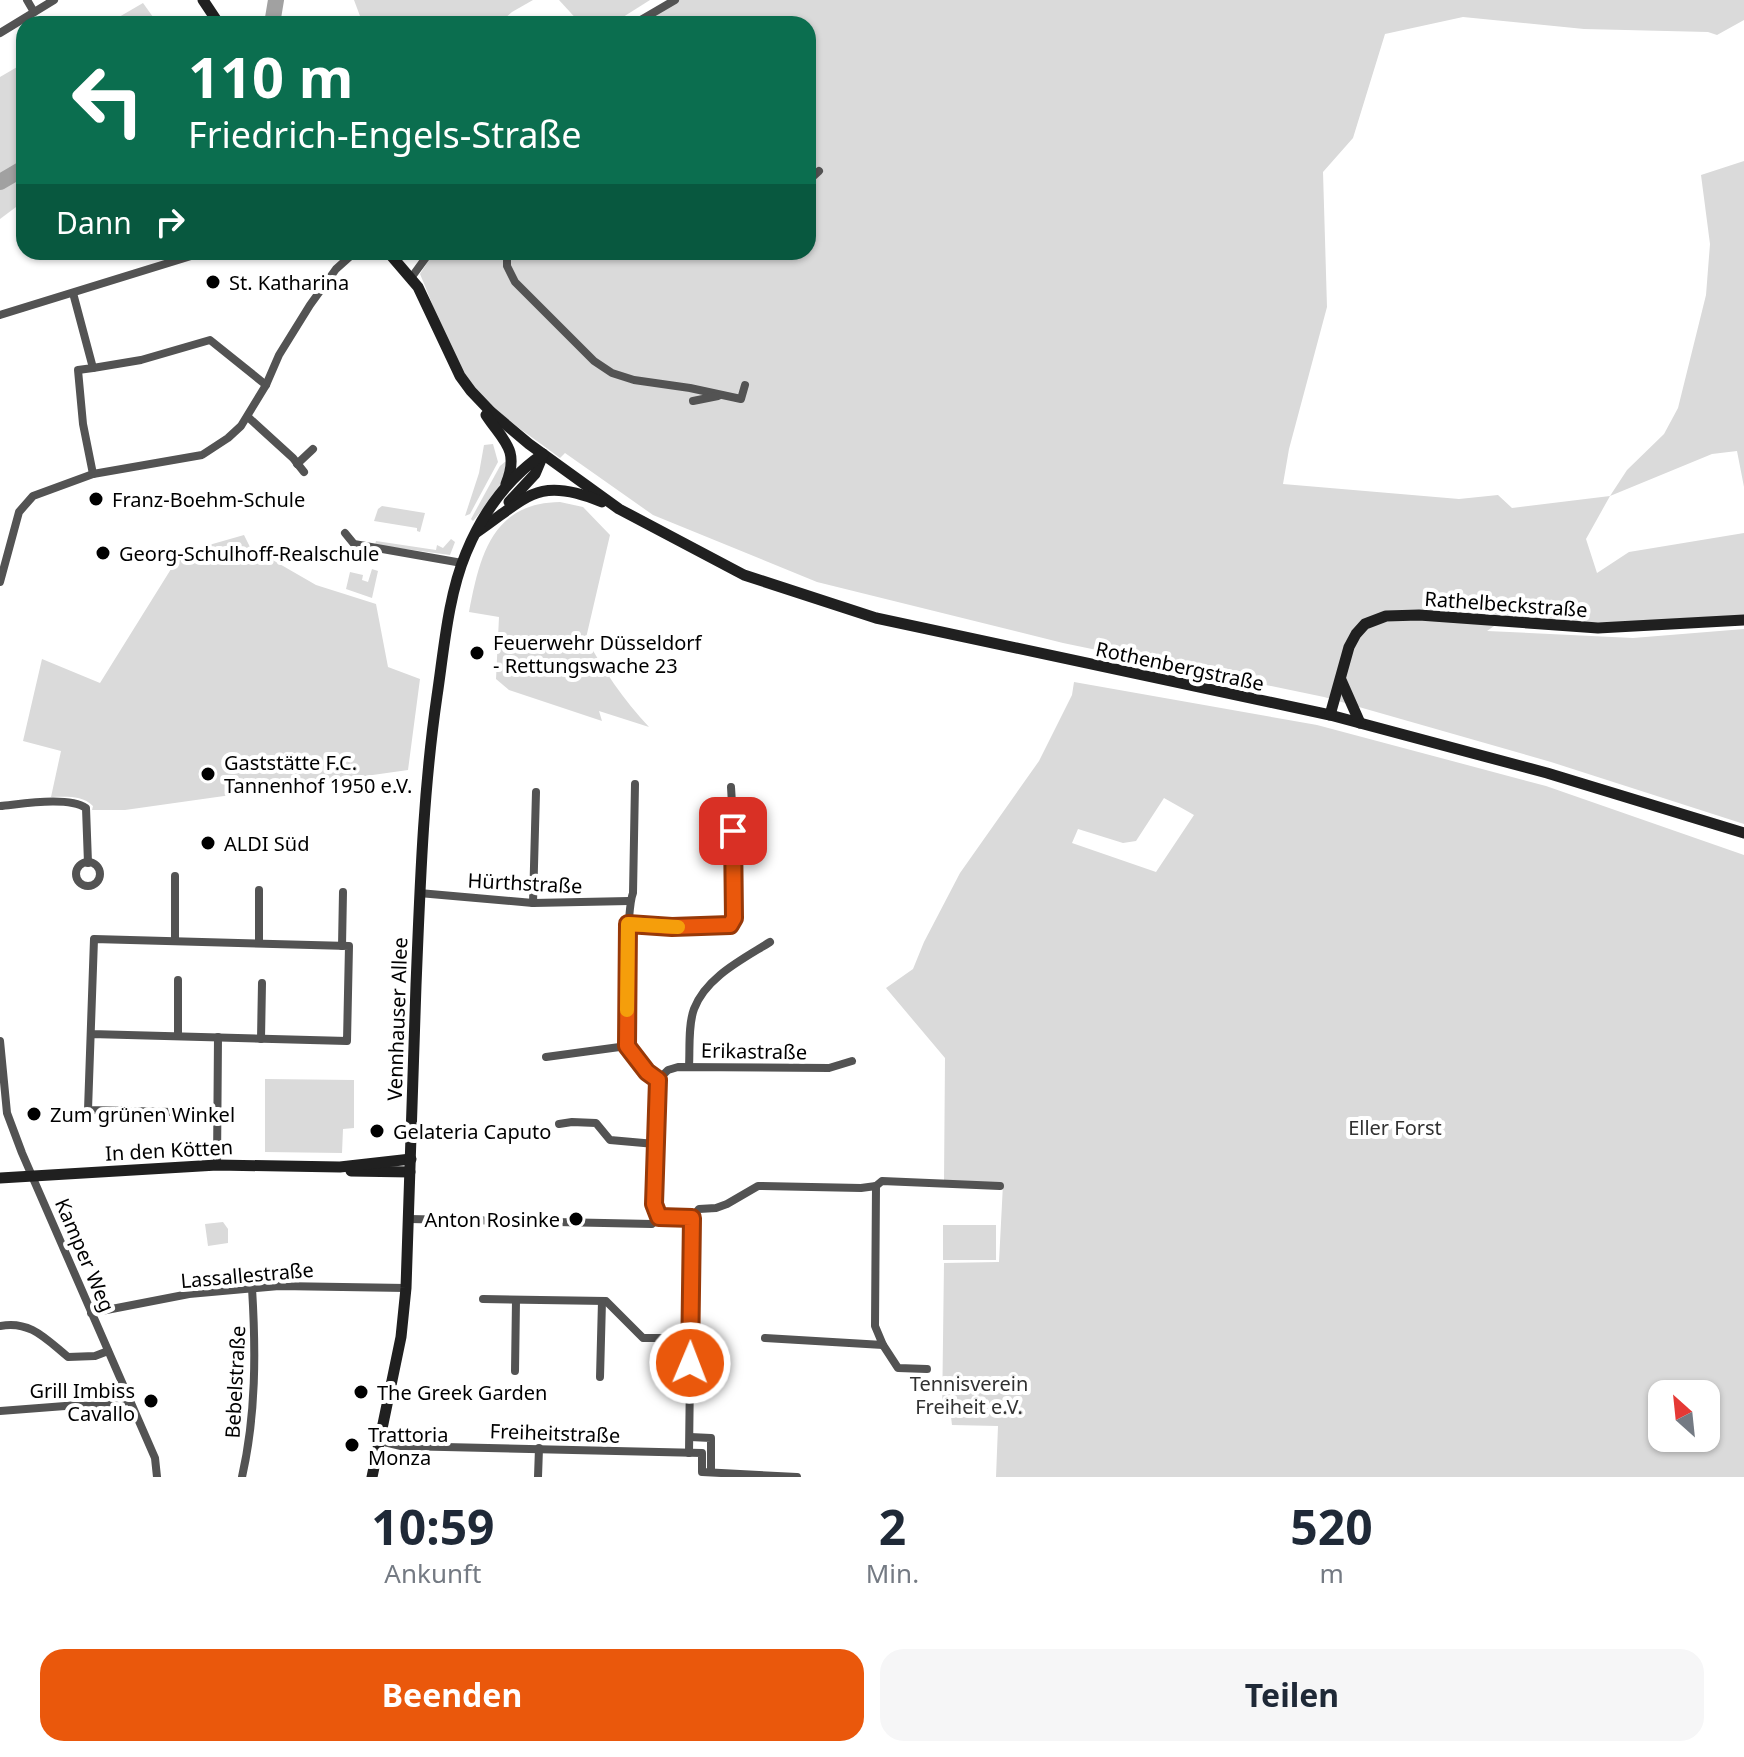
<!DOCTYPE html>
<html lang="de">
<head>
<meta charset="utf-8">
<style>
	body { margin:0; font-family:"Noto Sans",sans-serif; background:#f6f6f7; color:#1f2937; height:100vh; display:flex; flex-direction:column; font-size:30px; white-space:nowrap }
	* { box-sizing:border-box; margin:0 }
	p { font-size:26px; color:#747a83 }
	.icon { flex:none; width:44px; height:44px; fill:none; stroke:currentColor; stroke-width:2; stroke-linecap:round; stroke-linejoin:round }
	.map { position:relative; height:1477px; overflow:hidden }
	.drawer { display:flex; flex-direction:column; background:#fff; flex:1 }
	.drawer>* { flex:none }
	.top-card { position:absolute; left:16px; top:16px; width:800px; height:244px; border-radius:24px; box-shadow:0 2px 6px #0004; background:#0b6e4f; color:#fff; overflow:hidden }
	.needle { width:52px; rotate:333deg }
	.controls { position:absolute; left:1648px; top:1380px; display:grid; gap:16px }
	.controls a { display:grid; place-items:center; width:72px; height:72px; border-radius:16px; background:#fff; box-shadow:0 2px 6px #0004; font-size:40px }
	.pin { position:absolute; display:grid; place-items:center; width:68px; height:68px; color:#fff; margin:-34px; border-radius:16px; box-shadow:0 4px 12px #0006 }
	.me { position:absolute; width:88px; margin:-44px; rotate:1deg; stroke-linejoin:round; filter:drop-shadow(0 0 6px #0008) }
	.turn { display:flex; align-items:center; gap:28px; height:168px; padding:0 40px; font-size:36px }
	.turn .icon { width:104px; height:104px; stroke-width:2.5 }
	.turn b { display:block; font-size:56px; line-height:68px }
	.then { display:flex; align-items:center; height:76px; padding:0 40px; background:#0003; gap:16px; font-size:30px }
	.eta { display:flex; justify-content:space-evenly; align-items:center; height:136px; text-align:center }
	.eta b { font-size:48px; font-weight:700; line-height:56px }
	.action { display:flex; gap:16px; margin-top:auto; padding:16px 40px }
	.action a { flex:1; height:92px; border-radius:24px; background:#ea580c; color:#fff; font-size:32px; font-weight:700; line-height:92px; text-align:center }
	.action a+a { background:#f6f6f7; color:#1f2937 }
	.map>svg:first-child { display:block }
	.green { fill:#dadada; fill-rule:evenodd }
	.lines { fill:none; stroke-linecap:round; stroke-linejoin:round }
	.river { stroke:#a1a1a1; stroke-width:16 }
	.street { stroke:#535353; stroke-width:8 }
	.secondary { stroke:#202020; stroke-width:11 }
	.route-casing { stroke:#983908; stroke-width:20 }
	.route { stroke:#ea580c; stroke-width:14 }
	.slow { stroke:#f59e0b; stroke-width:14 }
	.poi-dot { fill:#000; stroke:#fff; stroke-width:3 }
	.labels { text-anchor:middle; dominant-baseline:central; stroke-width:8; stroke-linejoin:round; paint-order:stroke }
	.poi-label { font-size:20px; fill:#000; stroke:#fff; text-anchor:start }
	.street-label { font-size:20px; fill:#000; stroke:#fff }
	.park-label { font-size:20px; fill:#313131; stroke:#fff }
</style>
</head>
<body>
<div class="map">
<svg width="1744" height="1477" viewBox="0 0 1744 1477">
	<rect width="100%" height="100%" fill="#fff"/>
	<g class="green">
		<polygon points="354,0 533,0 512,12 498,24 363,24"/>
		<polygon points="559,0 650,0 612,24 581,24"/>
		<path d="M671 0H1744V20L1717 35 1708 32 1584 29 1463 17 1385 34 1353 138 1323 172 1327 307 1289 449 1283 484 1459 499 1498 495 1512 508 1610 496 1627 470 1664 434 1678 408 1706 295 1710 244 1701 175 1744 161V487L1737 451 1712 454 1610 496 1586 539 1597 573 1629 552 1744 533V616L1613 623 1504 619 1487 631 1633 638 1744 629V824L1551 762 1324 697 1063 643 817 582 653 515 565 453 560 458C531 436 497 415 474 387 449 355 436 311 420 274L434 252H808V24H627Z"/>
		<polygon points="143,3 158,24 107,24"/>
		<polygon points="24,63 24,167 0,181 0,77"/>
		<polygon points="24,169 24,201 0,219 0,183"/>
		<polygon points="493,444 498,462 470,514 465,516 479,473 484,445"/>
		<polygon points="506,461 503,485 473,521 471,519 500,466"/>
		<path d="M560 502 583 507 610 535 586 638C604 671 623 699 649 727L599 711 602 721 509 690 496 679 499 617 469 612C480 555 492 503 560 502Z"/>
		<polygon points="382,506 425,513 420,532 417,531 417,528 374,521 378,509"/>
		<path d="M244 535 250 547 316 585 376 604 388 667 420 679 408 770 125 810H92L93 806C82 795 66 797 51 797L61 751 23 741 42 659 100 683 181 553Z"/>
		<polygon points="451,539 455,542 450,555 375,545 376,541 436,550 437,545 443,548"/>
		<polygon points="372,569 378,571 372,598 346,589 350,572 363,575 362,580 368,582"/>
		<path d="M1074 682 1317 725 1546 786 1744 855V1477H996L998 1426 952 1425 951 1417H942L944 1263 999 1262 1003 1184 944 1181 945 1058 886 988 913 969 924 942 960 873 1039 761 1072 695ZM1164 798 1194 815 1156 872 1072 843 1078 829 1123 843 1136 841ZM1662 1394H1706V1438H1662Z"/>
		<polygon points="265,1079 354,1080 354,1128 343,1129 342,1153 265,1152"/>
		<polygon points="223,1222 228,1229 228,1243 208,1246 205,1224"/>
		<rect x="943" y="1225" width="53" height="35"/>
	</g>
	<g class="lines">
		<g class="river">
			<polyline points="272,24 276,0"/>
			<polyline points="0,182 24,168"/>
		</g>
		<g class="street">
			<polyline points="27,0 34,12"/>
			<polyline points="634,24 675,0"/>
			<polyline points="0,33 54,0"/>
			<polyline points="808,181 819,171"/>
			<polyline points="507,252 507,266 515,282 594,361 612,373 634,380 690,388 741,399 745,385"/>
			<polyline points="411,278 430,252"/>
			<polyline points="73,293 93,368 78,370 83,424 93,474"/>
			<polyline points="0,315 204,252"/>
			<polyline points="93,368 141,360 210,340 266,385"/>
			<polyline points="693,401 718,396"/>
			<polyline points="248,417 293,458 304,472"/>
			<polyline points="297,464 313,449"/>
			<polyline points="345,533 354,544 462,563"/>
			<polyline points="0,582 19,512 33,496 93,474 202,455 228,438 241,426 266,385 279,355 310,305 336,269 355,252"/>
			<path d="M635 784 633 893C627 907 623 1037 628 1048 635 1061 646 1072 658 1080"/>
			<path d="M0 806C22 804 68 796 86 808L88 863"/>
			<circle cx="88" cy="874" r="12"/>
			<polyline points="259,890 259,943"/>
			<polyline points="419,893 533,903 629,901"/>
			<polyline points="533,903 536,792"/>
			<polyline points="628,924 727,927 732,923 735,853 731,787"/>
			<polyline points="175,941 175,876"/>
			<polyline points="342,946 343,892"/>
			<polyline points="91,1034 347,1041 349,946 94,939 88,1110 217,1113"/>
			<polyline points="178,1036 178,980"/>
			<polyline points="261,1039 262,983"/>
			<polyline points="0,1041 7,1113 22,1153 155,1458 157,1477"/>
			<polyline points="546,1057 627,1046"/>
			<path d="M689 1066C690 1049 688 1025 694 1009 706 977 743 959 770 942"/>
			<polyline points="658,1080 668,1070 678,1067 829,1068 852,1061"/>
			<polyline points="658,1080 654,1204 659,1217"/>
			<polyline points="559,1124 572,1122 596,1123 610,1140 655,1144"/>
			<polyline points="217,1165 218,1037"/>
			<polyline points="409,1219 652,1224 659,1217 692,1218 699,1209 716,1208 727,1204 758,1186 861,1188 876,1186 882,1181 1000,1186"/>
			<polyline points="483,1299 606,1301 643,1338 691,1338"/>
			<polyline points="91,1313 189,1294 279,1286 406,1288"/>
			<path d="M0 1326C30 1320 46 1339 68 1357L95 1356 108 1351"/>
			<polyline points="765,1338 883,1345 875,1326 876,1186"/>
			<polyline points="883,1345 898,1368 927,1369"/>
			<polyline points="515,1371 516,1300"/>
			<polyline points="600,1377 602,1301"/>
			<polyline points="0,1411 130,1401"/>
			<polyline points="690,1437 711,1438 711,1472"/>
			<polyline points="380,1441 401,1446 702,1453 702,1472 797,1477"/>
			<polyline points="689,1453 692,1218"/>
			<path d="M242 1477C256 1415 256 1352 252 1288"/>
			<polyline points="538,1477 539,1448"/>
		</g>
		<g class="secondary">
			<polyline points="203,0 219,24"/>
			<polyline points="388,252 418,287 460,376 471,391 491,412 529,444 619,509 744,575 876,618 1330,715 1547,773 1744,833"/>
			<path d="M486 415C503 441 520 449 506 484"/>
			<polyline points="509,502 535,474 543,455"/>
			<path d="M477 532C527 498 537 475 602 502"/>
			<polyline points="1341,680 1360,723"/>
			<polyline points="1330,715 1349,647 1356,634 1365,624 1386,616 1419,615 1598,628 1744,620"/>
			<polyline points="351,1171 410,1172"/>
			<polyline points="0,1178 217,1165 340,1167 411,1159"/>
			<path d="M372 1477 401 1337 406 1288C410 1187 413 1086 416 985 420 888 423 792 437 696 444 649 448 596 466 553 482 514 508 478 543 454"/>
		</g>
	</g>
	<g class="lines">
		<defs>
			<polyline id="route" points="690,1363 692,1218 659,1217 654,1204 658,1080 647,1072 627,1046 628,924 672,927 730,925 734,918 733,831"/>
		</defs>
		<use href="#route" class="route-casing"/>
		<use href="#route" class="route"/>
		<polyline class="slow" points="627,1010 628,924 678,927"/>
	</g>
	<g class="poi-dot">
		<circle cx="213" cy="282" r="8"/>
		<circle cx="96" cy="499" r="8"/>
		<circle cx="103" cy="553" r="8"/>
		<circle cx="477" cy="653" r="8"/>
		<circle cx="208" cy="774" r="8"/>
		<circle cx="208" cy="843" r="8"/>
		<circle cx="34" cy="1114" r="8"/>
		<circle cx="377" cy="1131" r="8"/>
		<circle cx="576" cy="1219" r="8"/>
		<circle cx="361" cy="1392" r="8"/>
		<circle cx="151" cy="1401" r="8"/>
		<circle cx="352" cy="1445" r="8"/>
	</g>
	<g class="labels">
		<g class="poi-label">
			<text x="229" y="282">St. Katharina</text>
			<text x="112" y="499">Franz-Boehm-Schule</text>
			<text x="119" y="553">Georg-Schulhoff-Realschule</text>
			<text x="493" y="642">Feuerwehr Düsseldorf<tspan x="493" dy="23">- Rettungswache 23</tspan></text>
			<text x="224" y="762">Gaststätte F.C.<tspan x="224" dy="23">Tannenhof 1950 e.V.</tspan></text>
			<text x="224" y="843">ALDI Süd</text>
			<text x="50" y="1114">Zum grünen Winkel</text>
			<text x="393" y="1131">Gelateria Caputo</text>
			<text x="560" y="1219" text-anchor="end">Anton Rosinke</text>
			<text x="135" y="1390" text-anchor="end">Grill Imbiss<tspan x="135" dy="23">Cavallo</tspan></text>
			<text x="377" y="1392">The Greek Garden</text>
			<text x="368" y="1434">Trattoria<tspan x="368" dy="23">Monza</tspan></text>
		</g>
		<g class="street-label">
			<text transform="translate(1506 604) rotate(4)">Rathelbeckstraße</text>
			<text transform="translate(1180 666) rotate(12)">Rothenbergstraße</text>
			<text transform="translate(525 883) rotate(3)">Hürthstraße</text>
			<text transform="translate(397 1019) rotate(-88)">Vennhauser Allee</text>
			<text transform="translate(754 1051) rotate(1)">Erikastraße</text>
			<text transform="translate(169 1150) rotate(-3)">In den Kötten</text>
			<text transform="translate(85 1255) rotate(67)">Kamper Weg</text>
			<text transform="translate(247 1275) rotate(-5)">Lassallestraße</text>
			<text transform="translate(235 1382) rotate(-87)">Bebelstraße</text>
			<text transform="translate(555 1433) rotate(2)">Freiheitstraße</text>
		</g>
		<g class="park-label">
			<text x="1395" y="1127">Eller Forst</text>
			<text x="969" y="1383">Tennisverein<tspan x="969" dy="23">Freiheit e.V.</tspan></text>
		</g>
	</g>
</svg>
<div class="controls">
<a><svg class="needle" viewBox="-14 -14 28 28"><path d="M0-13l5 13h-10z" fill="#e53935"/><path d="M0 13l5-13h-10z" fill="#747a83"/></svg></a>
</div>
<div class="pin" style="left:733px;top:831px;background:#d93025"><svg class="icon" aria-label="arrive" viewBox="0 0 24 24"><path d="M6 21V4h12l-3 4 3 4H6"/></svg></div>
<svg class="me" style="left:690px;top:1363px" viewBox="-20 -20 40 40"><circle r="17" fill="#ea580c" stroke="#fff" stroke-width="3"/><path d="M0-11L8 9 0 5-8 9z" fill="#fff"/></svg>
<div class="top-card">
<div class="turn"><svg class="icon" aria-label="left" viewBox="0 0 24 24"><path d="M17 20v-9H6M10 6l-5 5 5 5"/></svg><div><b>110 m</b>Friedrich-Engels-Straße</div></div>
<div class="then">Dann<svg class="icon" aria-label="right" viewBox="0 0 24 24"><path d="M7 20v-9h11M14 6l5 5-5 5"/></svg></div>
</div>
</div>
<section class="drawer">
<div class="eta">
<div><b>10:59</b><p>Ankunft</p></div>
<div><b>2</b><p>Min.</p></div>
<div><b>520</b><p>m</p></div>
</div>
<div class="action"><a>Beenden</a><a>Teilen</a></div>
</section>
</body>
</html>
